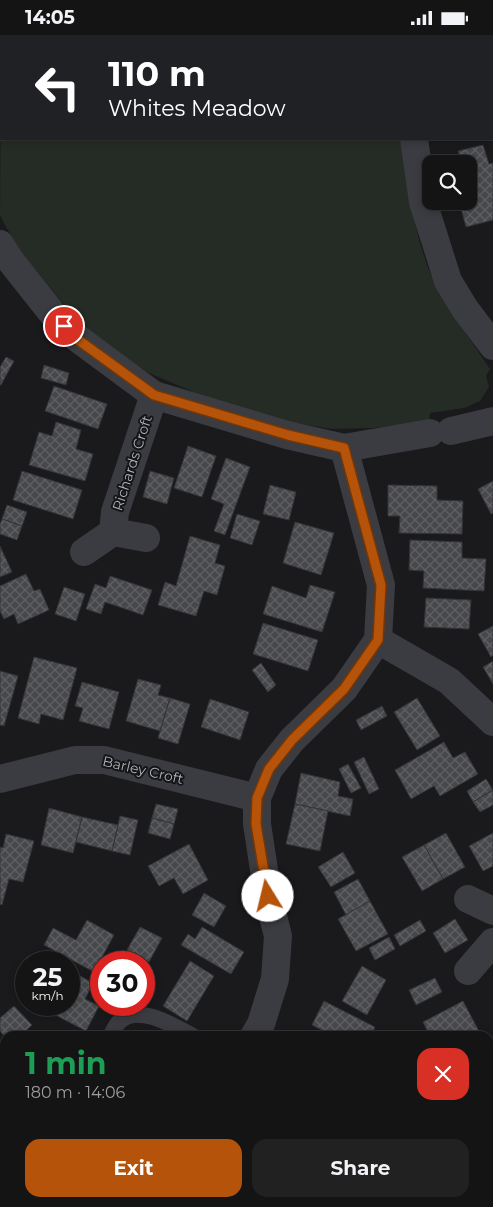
<!DOCTYPE html>
<html lang="en">
<head>
<meta charset="utf-8">
<style>
	body { margin:0; font-family:Montserrat,sans-serif; background:#212122; color:#f1f3f6; height:100vh; display:flex; flex-direction:column; font-size:19px; white-space:nowrap }
	* { box-sizing:border-box; margin:0 }
	p { font-size:16px; color:#9d9ea0 }
	.icon { flex:none; width:28px; height:28px; fill:none; stroke:currentColor; stroke-width:2; stroke-linecap:round; stroke-linejoin:round }
	.map { position:relative; flex:1; overflow:hidden }
	.sheet { position:absolute; left:0px; top:996px; width:494px; height:176px; display:flex; flex-direction:column; background:#141415; border-radius:15px 15px 0 0; box-shadow:0 2px 8px #0003,0 0 0 1px #333334 }
	.sheet>* { flex:none }
	.hud { position:absolute; left:0px; top:0px; width:494px; height:105px; box-shadow:0 2px 8px #0003,0 0 0 1px #333334; background:#202124; color:#fff; overflow:hidden }
	.controls { position:absolute; left:422px; top:120px; display:grid; gap:10px }
	.controls a { display:grid; place-items:center; width:55px; height:55px; border-radius:10px; background:#141415; box-shadow:0 2px 8px #0003,0 0 0 1px #333334; font-size:25px }
	.speed { position:absolute; left:15px; top:916px; display:flex; gap:10px; font-size:25px; font-weight:700; text-align:center }
	.speed>* { display:grid; place-content:center; width:65px; height:65px; border-radius:50%; background:#141415; box-shadow:0 2px 8px #0003,0 0 0 1px #333334; line-height:1 }
	.speed small { font-size:12px; font-weight:400 }
	.speed .limit { border:8px solid #d22; background:#fff; color:#111 }
	.pin { position:absolute; display:grid; place-items:center; width:42px; height:42px; color:#fff; margin:-21px; border:2px solid #fff; border-radius:50%; box-shadow:0 1px 5px #0007 }
	.me { position:absolute; width:55px; margin:-28px; rotate:351deg; stroke-linejoin:round; filter:drop-shadow(0 0 4px #0008) }
	.turn { display:flex; align-items:center; gap:18px; height:105px; padding:0 25px; font-size:22px }
	.turn .icon { width:65px; height:65px; stroke-width:2.5 }
	.turn b { display:block; font-size:35px; line-height:42px }
	.round { display:grid; place-items:center; flex:none; width:52px; height:52px; border-radius:15px; background:#212122 }
	.head { display:flex; align-items:center; justify-content:space-between; height:85px; padding:0 25px }
	h1 { font-size:30px; font-weight:700; line-height:38px; color:#1e9e55 }
	.button { display:flex; gap:10px; margin-top:auto; padding:10px 25px }
	.button a { flex:1; height:58px; border-radius:15px; background:#b45309; color:#fff; font-size:20px; font-weight:700; line-height:58px; text-align:center }
	.button a+a { background:#212122; color:#f1f3f6 }
	.status { display:flex; justify-content:space-between; align-items:center; height:35px; padding:0 25px; background:#141415; direction:ltr }
	.status svg { height:14px; fill:currentColor }
	.map>svg:first-child { display:block }
	.built { fill:#262629 }
	.grass { fill:#242c25 }
	.building { fill:url(#building-cross-hatch); stroke:#343438 }
	.lines { fill:none; stroke-linecap:round; stroke-linejoin:round }
	.service { stroke:#3b3c41; stroke-width:16 }
	.minor { stroke:#3b3c41; stroke-width:28 }
	.route-casing { stroke:#753606; stroke-width:12 }
	.route { stroke:#b45309; stroke-width:9 }
	.labels { text-anchor:middle; dominant-baseline:central; stroke-width:4; stroke-linejoin:round; paint-order:stroke }
	.street-label { font-size:14px; fill:#aeb2ba; stroke:#151517 }
</style>
</head>
<body>
<div class="status"><b>14:05</b><svg viewBox="0 0 49 12"><path d="M0 12V9h3v3zM5 12V6h3v6zM10 12V3h3v9zM15 12V0h3v12zM26 1h20v11H26zM47 4h2v5h-2z"/></svg></div>
<div class="map">
<svg width="493" height="1172" viewBox="0 0 493 1172">
	<defs>
		<pattern id="building-cross-hatch" width="8" height="8" patternUnits="userSpaceOnUse" patternTransform="scale(1.25)"><rect width="8" height="8" fill="#47484c"/><path d="M0 0l8 8M0 8l8-8" fill="none" stroke="#5f6064"/></pattern>
	</defs>
	<rect width="100%" height="100%" fill="#1a1a1c"/>
	<polygon class="built" points="493,1049 493,1172 274,1172 282,1168 489,1168 489,1052"/>
	<path class="grass" d="M1 33V104H400C408 148 413 194 429 235 444 271 469 302 490 334L486 341 489 352 480 366 464 373 430 378 429 386 374 393 331 394 291 387 210 364 149 338 124 323 80 289 22 218 6 192 0 180Z"/>
	<g class="building">
		<polygon points="483,110 489,129 493,128 493,185 466,192 459,166 469,166 469,129 462,129 458,116"/>
		<polygon points="6,322 14,326 1,350 0,350 0,332"/>
		<polygon points="44,330 69,338 66,350 41,343"/>
		<polygon points="54,351 107,369 98,394 45,376"/>
		<polygon points="56,387 81,395 76,414 93,419 85,446 29,430 39,397 52,401"/>
		<polygon points="188,411 216,421 202,462 174,453"/>
		<polygon points="226,423 250,432 225,500 214,496 224,469 211,464"/>
		<polygon points="22,436 82,455 73,484 13,465"/>
		<polygon points="150,436 174,443 167,469 143,462"/>
		<polygon points="493,446 493,478 491,479 478,454"/>
		<polygon points="270,450 296,457 289,485 263,479"/>
		<polygon points="388,450 437,451 437,465 463,466 462,499 399,498 400,481 388,481"/>
		<polygon points="7,470 27,477 22,491 2,484"/>
		<polygon points="237,479 260,486 252,510 230,503"/>
		<polygon points="2,484 22,491 17,505 0,499 0,489"/>
		<polygon points="295,487 334,498 321,540 283,528"/>
		<polygon points="190,501 220,510 215,528 225,531 217,560 204,556 196,581 158,570 165,547 176,551"/>
		<polygon points="410,505 462,507 462,523 486,524 484,556 423,553 424,536 409,535"/>
		<polygon points="0,511 12,537 0,542"/>
		<polygon points="26,539 34,556 40,554 49,575 18,589 14,579 4,584 0,576 0,551"/>
		<polygon points="110,541 152,555 143,580 105,567 101,579 86,574 95,549 106,553"/>
		<polygon points="310,550 335,557 322,597 263,579 272,551 306,563"/>
		<polygon points="64,552 85,559 76,586 55,579"/>
		<polygon points="426,563 471,565 469,594 424,592"/>
		<polygon points="263,588 318,605 308,636 253,619"/>
		<polygon points="493,591 493,620 491,622 478,599"/>
		<polygon points="34,622 77,633 63,685 41,679 39,689 18,683"/>
		<polygon points="493,626 493,649 483,632"/>
		<polygon points="261,628 276,650 268,657 252,635"/>
		<polygon points="0,636 18,641 4,691 0,690"/>
		<polygon points="138,644 161,650 158,660 170,663 160,696 126,686"/>
		<polygon points="82,647 119,657 109,694 79,686 83,673 75,671"/>
		<polygon points="170,663 190,669 178,709 158,703"/>
		<polygon points="417,663 440,701 417,715 394,677"/>
		<polygon points="210,664 249,677 240,705 201,692"/>
		<polygon points="382,671 387,681 361,695 356,685"/>
		<polygon points="444,707 453,723 465,717 478,739 440,761 434,751 411,764 395,735"/>
		<polygon points="364,722 379,754 369,759 354,727"/>
		<polygon points="348,729 361,753 351,758 339,734"/>
		<polygon points="301,738 340,747 338,761 353,764 350,781 295,769"/>
		<polygon points="486,744 493,755 473,767 467,756"/>
		<polygon points="493,755 493,770 480,777 473,767"/>
		<polygon points="156,769 178,774 174,789 152,783"/>
		<polygon points="295,769 328,776 320,816 286,809"/>
		<polygon points="49,773 82,782 73,818 41,810"/>
		<polygon points="120,781 138,785 130,820 112,816"/>
		<polygon points="82,782 118,790 112,816 76,807"/>
		<polygon points="152,783 174,789 170,804 148,798"/>
		<polygon points="446,798 465,832 443,844 424,810"/>
		<polygon points="493,798 493,831 483,836 469,811"/>
		<polygon points="6,799 34,806 23,847 9,844 2,870 0,869 0,812 3,813"/>
		<polygon points="189,809 208,845 183,859 174,843 159,851 148,831"/>
		<polygon points="424,810 443,844 422,856 402,822"/>
		<polygon points="343,817 355,838 331,852 318,832"/>
		<polygon points="358,844 370,866 346,880 334,857"/>
		<polygon points="204,858 226,871 214,892 192,880"/>
		<polygon points="370,866 388,899 356,916 338,884"/>
		<polygon points="455,884 468,905 445,918 433,898"/>
		<polygon points="87,885 114,900 94,937 44,910 53,893 76,905"/>
		<polygon points="420,885 426,896 400,911 394,900"/>
		<polygon points="140,892 162,903 149,927 127,915"/>
		<polygon points="202,892 244,917 231,939 181,910 188,899 195,904"/>
		<polygon points="389,902 395,914 375,925 369,913"/>
		<polygon points="27,922 37,928 26,928 26,946 17,941"/>
		<polygon points="190,926 214,941 187,986 163,971"/>
		<polygon points="362,931 386,945 367,980 342,966"/>
		<polygon points="69,935 93,948 85,964 99,971 86,996 44,974 46,970 69,970"/>
		<polygon points="435,943 442,957 416,970 409,955"/>
		<polygon points="324,966 375,992 371,1001 334,1001 312,990"/>
		<polygon points="463,966 481,1000 449,1001 448,999 444,1001 430,1001 423,987"/>
		<polygon points="14,971 32,990 20,1001 5,1002 0,996 0,983"/>
		<polygon points="2,1015 5,1018 5,1062 0,1057 0,1018"/>
	</g>
	<g class="lines">
		<path class="service" d="M110 1001C113 997 115 991 119 987 138 968 174 991 193 1001"/>
		<g class="minor">
			<polyline points="6,1 7,0"/>
			<polyline points="414,104 423,167 448,246 465,274 493,311"/>
			<polyline points="0,209 10,225 52,278 77,303 154,360 287,400 344,413 381,550 378,605 344,654 292,705 269,734 257,763 257,789 268,861 278,901 275,944 261,989 254,1001"/>
			<polyline points="451,396 493,386"/>
			<polyline points="344,413 430,398"/>
			<polyline points="113,497 146,503"/>
			<polyline points="84,517 113,497 115,477 154,360"/>
			<polyline points="378,605 449,646 493,687"/>
			<polyline points="0,744 75,725 104,725 257,763"/>
			<polyline points="468,864 493,876"/>
			<polyline points="468,936 493,907"/>
			<polyline points="0,1109 5,1113"/>
			<polyline points="124,1168 135,1172"/>
			<polyline points="155,1172 158,1168"/>
		</g>
	</g>
	<g class="lines">
		<defs>
			<polyline id="route" points="64,291 77,304 154,360 288,400 344,413 381,550 378,605 344,654 292,705 269,734 257,763 256,789 268,861"/>
		</defs>
		<use href="#route" class="route-casing"/>
		<use href="#route" class="route"/>
	</g>
	<g class="labels">
		<g class="street-label">
			<text transform="translate(132 428) rotate(-72)">Richards Croft</text>
			<text transform="translate(143 735) rotate(13)">Barley Croft</text>
		</g>
	</g>
</svg>
<div class="controls">
<a><svg class="icon" aria-label="search" viewBox="0 0 24 24"><circle cx="10" cy="10" r="6"/><path d="M15 15l6 6"/></svg></a>
</div>
<div class="speed"><div>25<small>km/h</small></div><div class="limit">30</div></div>
<div class="pin" style="left:64px;top:291px;background:#d93025"><svg class="icon" aria-label="arrive" viewBox="0 0 24 24"><path d="M6 21V4h12l-3 4 3 4H6"/></svg></div>
<svg class="me" style="left:268px;top:861px" viewBox="-20 -20 40 40"><circle r="19" fill="#fff"/><path d="M0-13L10 11 0 6-10 11z" fill="#b45309"/></svg>
<div class="hud">
<div class="turn"><svg class="icon" aria-label="left" viewBox="0 0 24 24"><path d="M17 20v-9H6M10 6l-5 5 5 5"/></svg><div><b>110 m</b>Whites Meadow</div></div>
</div>
<section class="sheet">
<div class="head"><div><h1>1 min</h1><p>180 m · 14:06</p></div><a class="round" style="background:#d93025;color:#fff"><svg class="icon" aria-label="close" viewBox="0 0 24 24"><path d="M6 6l12 12M18 6L6 18"/></svg></a></div>
<div class="button"><a>Exit</a><a>Share</a></div>
</section>
</div>
</body>
</html>
